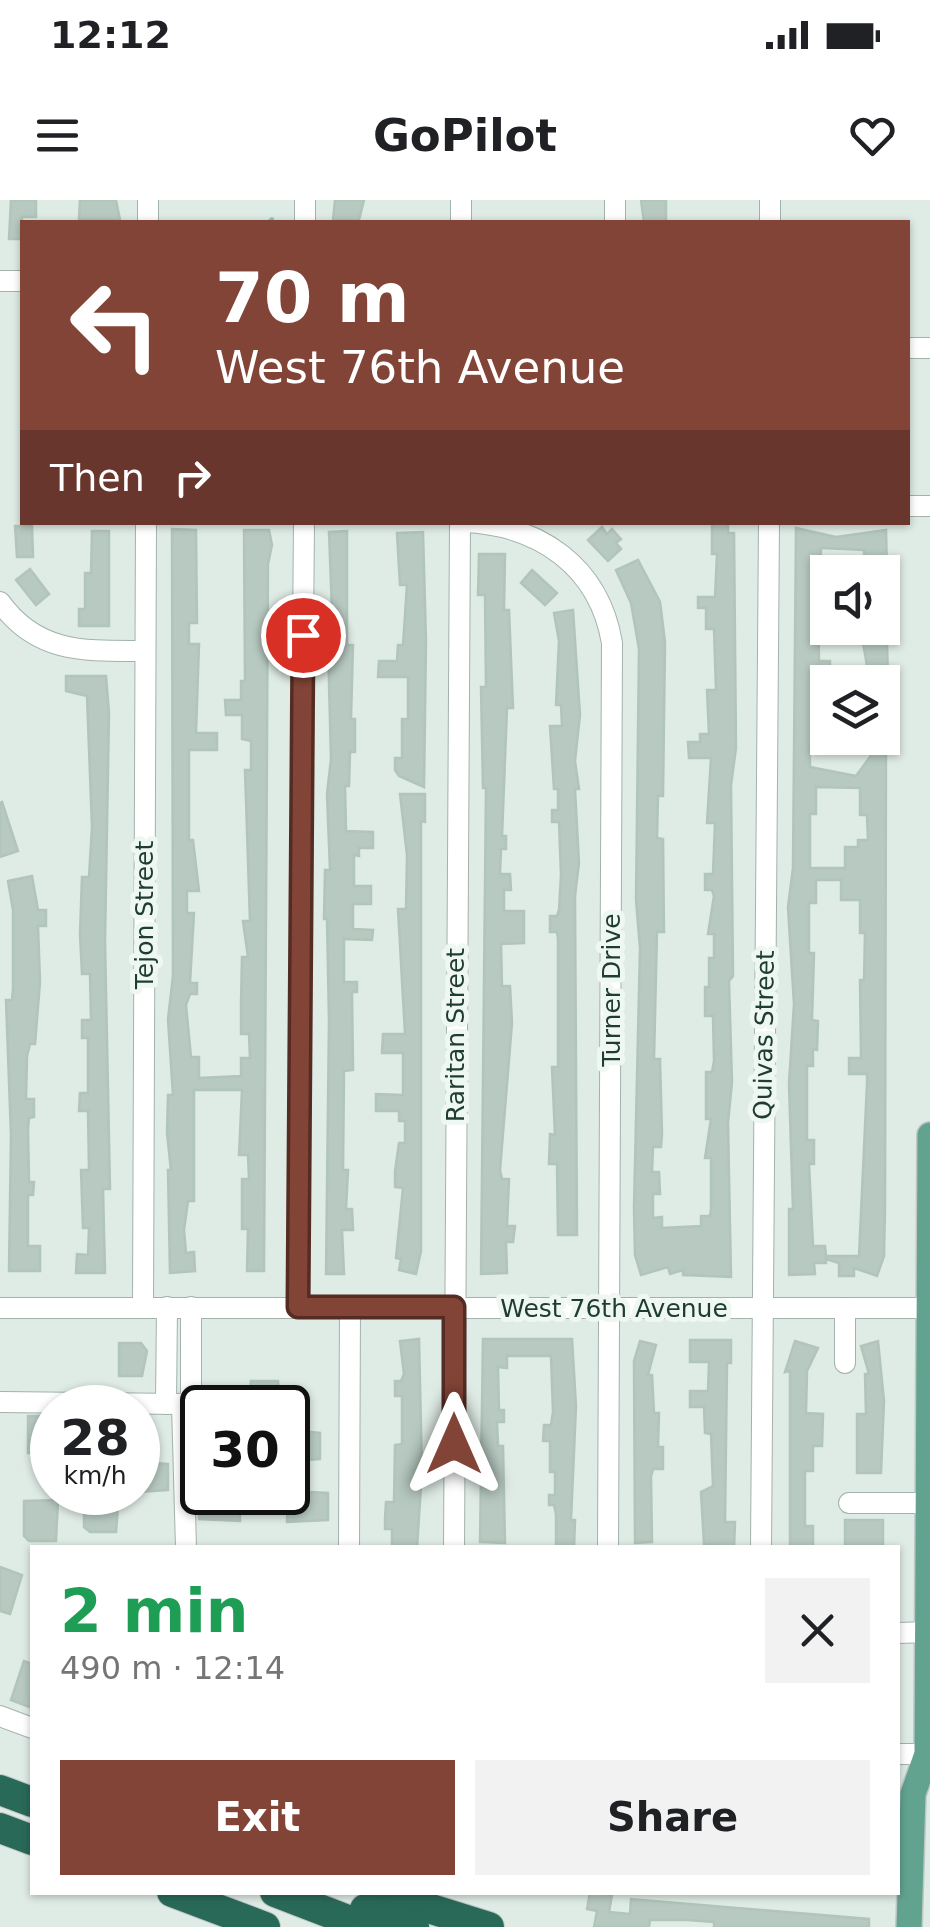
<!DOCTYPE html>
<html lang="en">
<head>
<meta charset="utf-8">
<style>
	body { margin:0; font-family:"DejaVu Sans",sans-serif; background:#f2f2f2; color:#202124; height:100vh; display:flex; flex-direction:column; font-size:38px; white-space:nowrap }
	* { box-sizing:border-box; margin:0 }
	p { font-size:32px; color:#757577 }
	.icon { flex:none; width:55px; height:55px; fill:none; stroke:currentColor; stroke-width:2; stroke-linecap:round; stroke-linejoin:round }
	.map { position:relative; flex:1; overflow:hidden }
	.panel { position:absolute; left:30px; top:1345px; width:870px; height:350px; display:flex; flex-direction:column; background:#fff; border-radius:0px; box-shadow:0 2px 8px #0004 }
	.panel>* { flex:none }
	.guide { position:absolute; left:20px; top:20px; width:890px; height:305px; border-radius:0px; box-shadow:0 2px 8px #0004; background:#824437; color:#fff; overflow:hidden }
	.buttons { position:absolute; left:810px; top:355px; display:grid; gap:20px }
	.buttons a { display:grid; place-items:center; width:90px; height:90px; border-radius:0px; background:#fff; box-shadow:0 2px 8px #0004; font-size:50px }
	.speed { position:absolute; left:30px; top:1185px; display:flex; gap:20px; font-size:50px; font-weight:700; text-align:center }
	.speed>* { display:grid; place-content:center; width:130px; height:130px; border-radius:50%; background:#fff; box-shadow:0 2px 8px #0004; line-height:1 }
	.speed small { font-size:25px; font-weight:400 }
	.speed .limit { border:5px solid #111; border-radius:15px; background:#fff; color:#111 }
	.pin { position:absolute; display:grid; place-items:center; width:85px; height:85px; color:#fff; margin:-42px; border:5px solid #fff; border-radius:50%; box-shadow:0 2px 10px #0007 }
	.me { position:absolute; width:110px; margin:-55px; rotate:0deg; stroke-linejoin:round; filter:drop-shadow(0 0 8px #0008) }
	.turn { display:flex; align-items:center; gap:35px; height:210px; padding:0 30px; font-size:45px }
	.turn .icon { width:130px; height:130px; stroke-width:2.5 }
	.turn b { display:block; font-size:70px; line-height:85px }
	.then { display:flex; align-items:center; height:95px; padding:0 30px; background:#0003; gap:20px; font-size:38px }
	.round { display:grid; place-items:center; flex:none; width:105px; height:105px; border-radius:0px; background:#f2f2f2 }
	.overview { display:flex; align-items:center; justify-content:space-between; height:170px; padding:0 30px }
	h1 { font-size:60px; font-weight:800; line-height:75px; color:#1e9e55 }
	.button { display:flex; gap:20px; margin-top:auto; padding:20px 30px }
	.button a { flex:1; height:115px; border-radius:0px; background:#824437; color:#fff; font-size:40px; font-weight:800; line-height:115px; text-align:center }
	.button a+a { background:#f2f2f2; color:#202124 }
	.status { display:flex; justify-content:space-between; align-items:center; height:70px; padding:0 50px; background:#fff; direction:ltr }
	.status svg { height:28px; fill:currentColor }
	header { display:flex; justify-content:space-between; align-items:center; height:130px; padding:0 30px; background:#fff; font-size:45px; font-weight:800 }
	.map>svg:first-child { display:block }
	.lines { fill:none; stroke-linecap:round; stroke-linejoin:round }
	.stream { stroke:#83ccd4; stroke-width:4 }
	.building { fill:#b7c9c0; stroke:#b1c5bb; stroke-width:2.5; fill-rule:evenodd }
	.minor-casing { stroke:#a2b3ac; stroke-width:22 }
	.major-casing { stroke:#c0c8c6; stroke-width:28 }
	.highway-casing { stroke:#c0c8c6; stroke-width:32 }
	.minor { stroke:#fff; stroke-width:20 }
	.major { stroke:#61a38e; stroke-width:25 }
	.highway { stroke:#296958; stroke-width:30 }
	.route-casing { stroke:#542c24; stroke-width:25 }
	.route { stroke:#824437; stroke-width:18 }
	.labels { text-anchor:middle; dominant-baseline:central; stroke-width:10; stroke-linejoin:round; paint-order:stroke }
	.street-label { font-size:25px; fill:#1f3c32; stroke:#eff7f3 }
</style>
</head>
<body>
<div class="status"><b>12:12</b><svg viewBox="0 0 49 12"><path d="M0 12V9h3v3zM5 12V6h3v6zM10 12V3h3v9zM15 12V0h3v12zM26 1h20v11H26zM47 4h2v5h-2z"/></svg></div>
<header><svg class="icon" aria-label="menu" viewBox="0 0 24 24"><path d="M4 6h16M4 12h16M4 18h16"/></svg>GoPilot<svg class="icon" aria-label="heart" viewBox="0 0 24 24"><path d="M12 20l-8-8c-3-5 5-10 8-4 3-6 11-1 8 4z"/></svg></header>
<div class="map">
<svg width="930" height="1727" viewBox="0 0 930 1727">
	<rect width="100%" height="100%" fill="#dfebe5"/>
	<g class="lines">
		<polyline class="stream" points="269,22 272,19"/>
	</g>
	<g class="building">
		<polygon points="11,0 36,0 36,17 22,17 22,39 9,39"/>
		<polygon points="80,0 116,0 120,20 79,19"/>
		<polygon points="335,0 364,0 359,20 333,20"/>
		<polygon points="641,0 666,0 666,22 644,22"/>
		<polygon points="712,322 728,322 728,333 734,333 736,548 731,585 733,776 729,781 732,882 728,923 731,1077 683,1075 683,1070 670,1074 668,1067 641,1075 635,1055 634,1008 640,748 636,700 639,449 631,403 616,370 638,360 660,402 665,442 663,596 658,596 657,638 663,639 664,732 657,732 654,859 660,859 662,934 661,947 653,947 652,972 659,972 660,994 653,994 653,1018 662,1017 662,1028 701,1026 701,1016 710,1016 711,1009 711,958 705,958 711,919 706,919 706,872 712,872 714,861 713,816 705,816 705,787 709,787 709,758 714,758 714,734 708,734 714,696 712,690 705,690 705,674 713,674 715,623 707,623 711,558 689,558 688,542 700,542 700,534 709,534 707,490 716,490 714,429 706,429 706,408 698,408 698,397 715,397 717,354 712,354"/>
		<polygon points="15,326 32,326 33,357 17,357"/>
		<polygon points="602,327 607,334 612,329 621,339 616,343 621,349 608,361 588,340"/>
		<path d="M796 328 836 337 886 330 887 372H864V350L821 348 820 386H828V400H818L819 461H830V475H818V543H810V567L856 576 875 550H857V539L886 535 885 1008 884 1056 877 1076 854 1068V1076H839V1063L826 1059V1063H814L815 1074 789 1075V1009H793L789 884 794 804 788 707 793 668ZM816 587 860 588V615H867L868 640H858V647H845V668H810V614H816ZM816 680H841V700H860V733H865L864 780H860L861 858H849V874H867V884L859 1056H826L825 1046H813L809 964H814V940H807V866H813V849L817 850 818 821 812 820 814 753H809V703H816Z"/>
		<polygon points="172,329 196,330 197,423 189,423 189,444 199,444 196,533 217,533 217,550 189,550 189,640 193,640 199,691 187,691 187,713 194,713 190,783 197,783 197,794 190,794 186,805 191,857 199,857 199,878 241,876 241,858 250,858 249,834 241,834 241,804 242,757 248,757 243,721 250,721 245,570 251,570 251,541 242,539 242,515 226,515 225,500 241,500 241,481 245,481 244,330 269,330 272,345 268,364 264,1071 247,1071 248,1029 242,1029 242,979 249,979 248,955 239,955 242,890 194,890 194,1001 188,1001 184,1030 186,1053 194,1052 195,1071 170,1073 168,970 171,970 167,933 168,895 173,895 168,819 173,776"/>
		<polygon points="92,331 109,331 109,426 79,426 79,409 85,409 85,373 91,373"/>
		<polygon points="347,331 347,445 353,445 351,519 355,519 355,552 350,552 349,586 345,586 346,631 373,632 373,648 359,648 359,656 354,655 354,686 371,686 371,704 353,704 353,729 373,730 372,740 344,739 344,782 357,782 357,792 352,792 353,870 344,871 343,970 348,970 346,1009 352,1009 353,1030 342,1030 344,1074 326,1074 329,820 327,719 324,719 325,670 330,670 327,594 331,559 328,445 332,410 329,332"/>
		<polygon points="423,332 426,441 424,587 399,576 395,570 395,558 402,558 402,519 408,519 408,477 378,477 379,461 397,461 398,445 403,445 407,385 400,385 397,333"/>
		<polygon points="479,354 505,354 504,410 509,410 513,508 507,508 502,636 506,636 506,649 501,649 500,674 510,674 511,690 504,690 504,711 524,711 524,743 501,744 502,786 510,786 512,823 500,970 502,979 509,979 507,1026 515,1026 513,1042 506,1042 507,1073 481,1074 486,588 483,588 481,487 486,487 485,395 478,395"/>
		<polygon points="30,369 49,394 36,405 16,380"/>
		<polygon points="532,370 557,393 545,405 521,383"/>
		<polygon points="573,410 580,515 575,561 579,589 575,589 579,663 575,696 577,1035 558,1035 557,964 549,964 550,934 555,935 552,867 558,867 558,738 557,732 550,732 550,716 557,716 559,710 561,675 559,622 552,622 552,610 558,610 558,589 554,589 550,526 562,526 561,505 556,505 559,441 554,413"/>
		<polygon points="863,443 887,443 888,482 870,482"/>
		<polygon points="66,476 106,476 109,513 105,741 110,989 103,989 105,1073 76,1073 77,1054 88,1055 89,1028 83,1028 81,970 89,970 88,911 79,911 80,893 88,893 88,838 82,838 82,820 91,820 90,774 82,774 80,734 82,677 89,677 92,627 87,496 66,491"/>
		<polygon points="400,594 425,594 425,622 421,621 421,1051 416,1074 399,1070 401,1059 396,1058 403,988 395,987 395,971 399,943 405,943 405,921 399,921 399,911 376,911 376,894 403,895 403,853 382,853 383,834 405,834 398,709 406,709 407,655"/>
		<polygon points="2,602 18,651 0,657 0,603"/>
		<polygon points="32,676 38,710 46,710 46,726 38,726 40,782 35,844 30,844 27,856 26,899 34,899 34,917 29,918 28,929 29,982 34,982 33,995 28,995 28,1046 40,1046 40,1071 9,1071 11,935 6,800 12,800 13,789 13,710 8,681"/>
		<polygon points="419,1139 422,1270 417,1348 392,1348 392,1329 385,1329 385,1319 386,1302 394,1302 395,1245 402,1244 402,1196 395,1196 395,1181 401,1181 404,1174 400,1141"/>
		<polygon points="483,1139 572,1139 576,1206 571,1320 575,1320 574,1348 556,1348 556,1314 554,1305 549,1305 549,1295 555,1295 555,1272 550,1272 550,1241 543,1241 544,1225 551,1225 553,1212 551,1156 507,1156 507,1168 498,1167 499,1210 504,1210 504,1222 497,1222 498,1246 503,1246 505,1343 480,1342"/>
		<polygon points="690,1140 731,1140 731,1163 727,1163 725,1322 735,1322 734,1348 704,1344 701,1292 713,1286 711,1234 705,1233 704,1207 690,1207 690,1191 708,1191 709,1162 690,1162"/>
		<polygon points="640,1141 656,1145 648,1175 652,1175 654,1213 659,1213 658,1247 663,1247 663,1269 653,1269 651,1277 652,1342 635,1343 634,1161"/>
		<polygon points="795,1141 818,1148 807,1171 806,1213 823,1214 822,1246 813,1246 813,1271 805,1271 805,1326 813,1326 813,1348 790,1348 790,1171 785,1172"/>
		<polygon points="878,1141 884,1201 881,1273 857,1273 857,1214 866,1214 865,1174 869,1174 861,1146"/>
		<polygon points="119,1143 141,1143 147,1151 142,1176 119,1176"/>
		<polygon points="251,1181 278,1181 280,1208 249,1208"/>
		<rect x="28" y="1216" width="24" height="37"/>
		<polygon points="288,1230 320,1233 320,1259 288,1261"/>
		<polygon points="138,1262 168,1264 168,1290 138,1292"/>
		<polygon points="288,1291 328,1293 328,1320 287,1322"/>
		<polygon points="84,1292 119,1292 116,1332 90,1332 84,1327"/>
		<polygon points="199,1292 240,1292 240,1321 199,1319"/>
		<polygon points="58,1300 56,1341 29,1341 24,1336 24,1301"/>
		<rect x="845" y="1320" width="38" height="28"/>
		<polygon points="0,1367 22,1375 10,1414 0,1411"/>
		<polygon points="24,1461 32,1464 32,1508 11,1500"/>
		<polygon points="590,1692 612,1695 609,1712 630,1714 631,1699 869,1719 869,1727 714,1727 714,1722 687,1720 650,1720 649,1727 594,1727 597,1711 587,1709"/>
	</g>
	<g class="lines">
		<defs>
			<g id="minor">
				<polyline points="148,0 148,22"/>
				<polyline points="305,0 305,22"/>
				<polyline points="461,22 461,0"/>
				<polyline points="615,22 615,0"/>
				<polyline points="770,22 770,0"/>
				<polyline points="0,81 22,81"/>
				<polyline points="908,148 930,148"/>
				<polyline points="908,306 930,306"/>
				<path d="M464 322C539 325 599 366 612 443L608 1348"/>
				<path d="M0 402C37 454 86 451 144 451"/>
				<polyline points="143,1107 146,322"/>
				<polyline points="297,1107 304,322"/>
				<polyline points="0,1108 930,1108"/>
				<polyline points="845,1163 845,1108"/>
				<polyline points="0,1202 182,1204"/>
				<polyline points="166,1204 167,1107"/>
				<polyline points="849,1303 928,1303"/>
				<polyline points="186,1348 182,1204 191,1200 191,1107"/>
				<polyline points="349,1348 350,1107"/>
				<polyline points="454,1348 460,322"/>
				<polyline points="761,1348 769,322"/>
				<polyline points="898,1433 930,1432"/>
				<polyline points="0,1516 32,1528"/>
				<polyline points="898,1554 930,1554"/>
			</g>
			<polyline id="major" points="909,1727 913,1594 927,1554 930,935"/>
			<g id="highway">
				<polyline points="0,1590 32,1602"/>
				<polyline points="0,1628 32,1640"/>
				<polyline points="172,1692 265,1727"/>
				<polyline points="275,1692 366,1727"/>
				<polyline points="377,1692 489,1727"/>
				<polyline points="365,1709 414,1727"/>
			</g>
		</defs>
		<use href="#minor" class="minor-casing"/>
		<use href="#major" class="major-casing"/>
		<use href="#highway" class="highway-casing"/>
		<use href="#minor" class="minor"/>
		<use href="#major" class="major"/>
		<use href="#highway" class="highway"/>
	</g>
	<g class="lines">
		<defs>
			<polyline id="route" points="303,435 298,1107 454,1107 454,1244"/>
		</defs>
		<use href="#route" class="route-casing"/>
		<use href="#route" class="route"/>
	</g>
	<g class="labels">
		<g class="street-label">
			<text transform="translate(144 715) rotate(-90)">Tejon Street</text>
			<text transform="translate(611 790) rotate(-90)">Turner Drive</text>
			<text transform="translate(455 835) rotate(-90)">Raritan Street</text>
			<text transform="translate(764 835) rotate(-89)">Quivas Street</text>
			<text x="614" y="1108">West 76th Avenue</text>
		</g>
	</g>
</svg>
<div class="buttons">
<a><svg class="icon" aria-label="sound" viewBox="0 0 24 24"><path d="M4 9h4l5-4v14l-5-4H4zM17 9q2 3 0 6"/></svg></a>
<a><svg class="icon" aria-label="layers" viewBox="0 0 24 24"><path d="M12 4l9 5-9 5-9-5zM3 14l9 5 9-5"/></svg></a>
</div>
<div class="speed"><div>28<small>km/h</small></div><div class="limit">30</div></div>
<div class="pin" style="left:303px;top:435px;background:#d93025"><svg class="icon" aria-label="arrive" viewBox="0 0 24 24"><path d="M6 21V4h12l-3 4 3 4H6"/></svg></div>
<svg class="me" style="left:454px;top:1244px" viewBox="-20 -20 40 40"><path d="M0-17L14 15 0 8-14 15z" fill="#824437" stroke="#fff" stroke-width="4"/></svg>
<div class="guide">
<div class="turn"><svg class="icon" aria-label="left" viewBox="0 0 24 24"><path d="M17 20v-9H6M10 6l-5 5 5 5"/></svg><div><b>70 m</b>West 76th Avenue</div></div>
<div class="then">Then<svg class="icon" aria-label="right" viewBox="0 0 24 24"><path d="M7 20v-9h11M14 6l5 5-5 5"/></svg></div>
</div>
<section class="panel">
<div class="overview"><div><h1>2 min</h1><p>490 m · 12:14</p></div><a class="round"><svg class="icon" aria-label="close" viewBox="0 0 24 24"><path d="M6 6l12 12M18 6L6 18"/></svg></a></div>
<div class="button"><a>Exit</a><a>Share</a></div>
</section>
</div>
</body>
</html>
